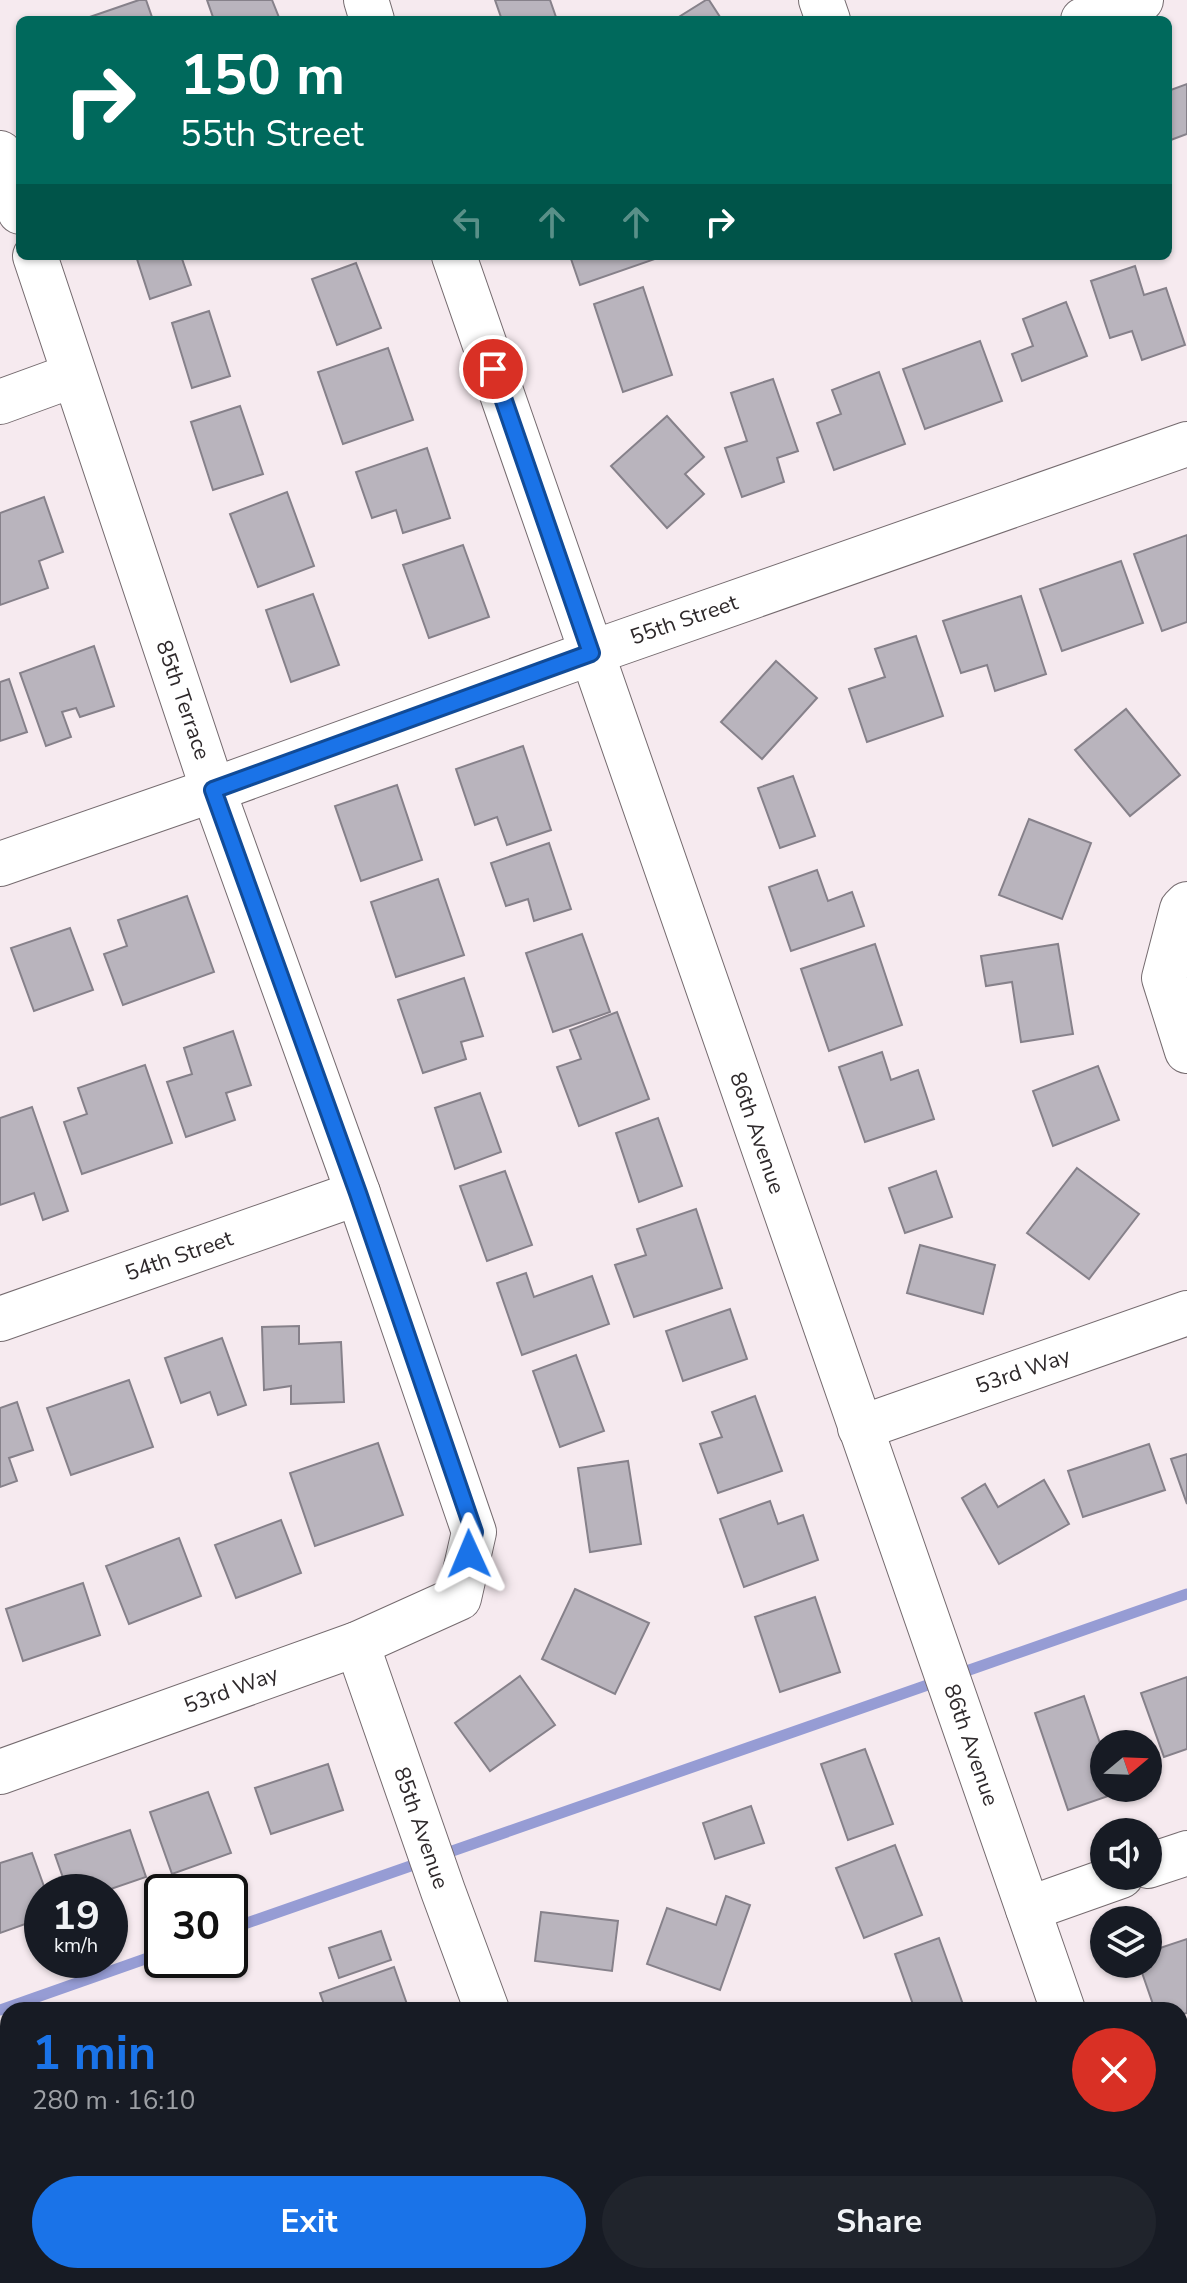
<!DOCTYPE html>
<html lang="en">
<head>
<meta charset="utf-8">
<style>
	body { margin:0; font-family:"Nunito Sans",sans-serif; background:#20242c; color:#f1f3f6; height:100vh; display:flex; flex-direction:column; font-size:30px; white-space:nowrap }
	* { box-sizing:border-box; margin:0 }
	p { font-size:26px; color:#9ea1a6 }
	.icon { flex:none; width:44px; height:44px; fill:none; stroke:currentColor; stroke-width:2; stroke-linecap:round; stroke-linejoin:round }
	.map { position:relative; flex:1; overflow:hidden }
	.side { position:absolute; left:0px; top:2002px; width:1188px; height:282px; display:flex; flex-direction:column; background:#171b24; border-radius:24px 24px 0 0; box-shadow:0 2px 6px #0004 }
	.side>* { flex:none }
	.banner { position:absolute; left:16px; top:16px; width:1156px; height:244px; border-radius:12px; box-shadow:0 2px 6px #0004; background:#00695c; color:#fff; overflow:hidden }
	.needle { width:52px; rotate:71deg }
	.controls { position:absolute; left:1090px; top:1730px; display:grid; gap:16px }
	.controls a { display:grid; place-items:center; width:72px; height:72px; border-radius:50%; background:#171b24; box-shadow:0 2px 6px #0004; font-size:40px }
	.speed { position:absolute; left:24px; top:1874px; display:flex; gap:16px; font-size:40px; font-weight:700; text-align:center }
	.speed>* { display:grid; place-content:center; width:104px; height:104px; border-radius:50%; background:#171b24; box-shadow:0 2px 6px #0004; line-height:1 }
	.speed small { font-size:20px; font-weight:400 }
	.speed .limit { border:4px solid #111; border-radius:12px; background:#fff; color:#111 }
	.pin { position:absolute; display:grid; place-items:center; width:68px; height:68px; color:#fff; margin:-34px; border:4px solid #fff; border-radius:50%; box-shadow:0 2px 8px #0007 }
	.me { position:absolute; width:88px; margin:-44px; rotate:359deg; stroke-linejoin:round; filter:drop-shadow(0 0 6px #0008) }
	.turn { display:flex; align-items:center; gap:28px; height:168px; padding:0 32px; font-size:36px }
	.turn .icon { width:104px; height:104px; stroke-width:2.5 }
	.turn b { display:block; font-size:56px; line-height:68px }
	.lanes { display:flex; align-items:center; height:76px; padding:0 32px; background:#0003; justify-content:center; gap:40px; direction:ltr }
	.lanes .off { opacity:.35 }
	.round { display:grid; place-items:center; flex:none; width:84px; height:84px; border-radius:42px; background:#20242c }
	.overview { display:flex; align-items:center; justify-content:space-between; height:136px; padding:0 32px }
	h1 { font-size:48px; font-weight:700; line-height:60px; color:#1a73e8 }
	.primary-button { display:flex; gap:16px; margin-top:auto; padding:16px 32px }
	.primary-button a { flex:1; height:92px; border-radius:48px; background:#1a73e8; color:#fff; font-size:32px; font-weight:700; line-height:92px; text-align:center }
	.primary-button a+a { background:#20242c; color:#f1f3f6 }
	.map>svg:first-child { display:block }
	.lines { fill:none; stroke-linecap:round; stroke-linejoin:round }
	.stream { stroke:#969cd4; stroke-width:11 }
	.building { fill:#b9b4bd; stroke:#86818a; stroke-width:2 }
	.minor-casing { stroke:#756b6f; stroke-width:46 }
	.minor { stroke:#fff; stroke-width:44 }
	.route-casing { stroke:#114b97; stroke-width:20 }
	.route { stroke:#1a73e8; stroke-width:14 }
	.labels { text-anchor:middle; dominant-baseline:central; stroke-width:7; stroke-linejoin:round; paint-order:stroke }
	.street-label { font-size:22px; fill:#2e292b; stroke:#fff }
</style>
</head>
<body>
<div class="map">
<svg width="1187" height="2283" viewBox="0 0 1187 2283">
	<rect width="100%" height="100%" fill="#f6eaef"/>
	<g class="lines">
		<g class="stream">
			<polyline points="955,1675 1187,1594"/>
			<polyline points="438,1856 939,1681"/>
			<polyline points="230,1929 422,1862"/>
			<polyline points="0,2010 162,1953"/>
		</g>
	</g>
	<g class="building">
		<polygon points="139,0 146,0 153,20 81,20"/>
		<polygon points="207,0 272,0 280,20 214,20"/>
		<polygon points="495,0 550,0 557,20 502,20"/>
		<polygon points="706,0 709,0 722,20 674,20"/>
		<polygon points="1187,84 1187,134 1168,141 1168,91"/>
		<polygon points="136,256 181,256 191,285 150,299"/>
		<polygon points="570,256 654,256 655,259 580,285"/>
		<polygon points="356,263 381,328 337,345 312,279"/>
		<polygon points="1135,266 1144,295 1166,288 1185,345 1142,360 1132,331 1110,338 1091,281"/>
		<polygon points="643,287 672,375 623,392 594,304"/>
		<polygon points="1066,302 1087,356 1022,381 1012,354 1033,346 1023,319"/>
		<polygon points="209,311 230,376 192,388 172,323"/>
		<polygon points="980,341 1002,401 925,429 903,369"/>
		<polygon points="388,348 413,420 343,444 318,372"/>
		<polygon points="879,372 905,444 834,470 817,423 841,414 832,390"/>
		<polygon points="773,379 798,451 777,458 784,482 742,497 725,448 747,441 731,393"/>
		<polygon points="240,406 263,474 213,490 191,422"/>
		<polygon points="667,416 704,457 685,474 704,494 667,528 611,466"/>
		<polygon points="427,448 450,518 403,533 396,510 372,518 356,472"/>
		<polygon points="287,492 314,566 258,587 230,514"/>
		<polygon points="44,497 63,552 39,561 48,588 0,605 0,513"/>
		<polygon points="1187,535 1187,622 1162,631 1134,554"/>
		<polygon points="463,545 489,617 429,638 403,565"/>
		<polygon points="1121,561 1143,623 1062,651 1040,589"/>
		<polygon points="313,594 339,665 291,682 266,610"/>
		<polygon points="1021,596 1046,674 995,691 987,665 961,673 943,621"/>
		<polygon points="916,636 943,716 867,742 849,689 885,677 875,649"/>
		<polygon points="94,646 114,706 80,717 76,708 62,712 71,737 46,746 20,673"/>
		<polygon points="776,661 817,698 762,759 721,722"/>
		<polygon points="9,679 27,732 0,741 0,682"/>
		<polygon points="1126,709 1180,775 1130,816 1075,750"/>
		<polygon points="523,746 551,830 507,845 497,817 475,825 456,769"/>
		<polygon points="793,776 815,836 780,848 758,788"/>
		<polygon points="397,785 422,860 361,881 335,806"/>
		<polygon points="1029,819 1091,843 1062,919 999,895"/>
		<polygon points="549,843 571,909 534,921 528,899 506,906 491,863"/>
		<polygon points="817,870 828,901 852,892 864,926 791,951 769,887"/>
		<polygon points="438,879 464,955 396,977 371,902"/>
		<polygon points="187,896 214,972 123,1005 104,954 127,946 118,920"/>
		<polygon points="70,928 93,990 34,1011 11,948"/>
		<polygon points="582,934 610,1012 553,1032 526,953"/>
		<polygon points="875,944 902,1025 829,1051 801,969"/>
		<polygon points="1058,944 1073,1034 1021,1042 1012,982 986,986 981,956"/>
		<polygon points="464,978 483,1036 461,1042 466,1059 423,1073 398,1000"/>
		<polygon points="617,1012 649,1099 579,1126 557,1067 581,1059 570,1030"/>
		<polygon points="233,1031 251,1085 226,1093 235,1120 186,1137 167,1082 192,1074 184,1048"/>
		<polygon points="882,1052 891,1080 918,1070 934,1119 865,1142 839,1067"/>
		<polygon points="145,1065 172,1143 82,1174 64,1122 87,1114 78,1088"/>
		<polygon points="1098,1066 1119,1120 1053,1146 1033,1091"/>
		<polygon points="480,1093 501,1152 455,1169 435,1108"/>
		<polygon points="32,1107 68,1211 43,1220 34,1193 0,1205 0,1118"/>
		<polygon points="658,1118 682,1186 639,1202 616,1133"/>
		<polygon points="1077,1168 1139,1214 1089,1279 1027,1233"/>
		<polygon points="505,1171 532,1245 487,1261 460,1186"/>
		<polygon points="936,1171 952,1217 905,1233 889,1188"/>
		<polygon points="696,1209 722,1288 634,1317 615,1265 646,1255 637,1229"/>
		<polygon points="920,1245 995,1265 983,1314 907,1293"/>
		<polygon points="526,1273 534,1297 592,1276 609,1324 522,1355 497,1283"/>
		<polygon points="730,1309 747,1359 683,1381 666,1331"/>
		<polygon points="299,1326 299,1344 341,1342 344,1402 291,1404 291,1386 264,1390 262,1327"/>
		<polygon points="222,1338 246,1405 218,1415 210,1392 181,1403 165,1358"/>
		<polygon points="576,1355 604,1431 560,1447 533,1371"/>
		<polygon points="129,1380 153,1447 71,1475 47,1408"/>
		<polygon points="755,1396 782,1471 718,1493 700,1444 722,1437 712,1412"/>
		<polygon points="17,1402 33,1450 9,1458 17,1481 0,1487 0,1408"/>
		<polygon points="378,1443 403,1515 315,1546 290,1473"/>
		<polygon points="1149,1444 1165,1490 1083,1517 1068,1471"/>
		<polygon points="1187,1454 1187,1504 1171,1459"/>
		<polygon points="628,1461 641,1544 590,1552 578,1468"/>
		<polygon points="1044,1480 1069,1524 999,1564 962,1498 985,1484 998,1507"/>
		<polygon points="770,1501 778,1524 803,1515 818,1560 744,1587 720,1519"/>
		<polygon points="281,1520 301,1573 236,1598 215,1545"/>
		<polygon points="179,1538 201,1596 129,1624 106,1566"/>
		<polygon points="83,1583 100,1635 23,1661 6,1609"/>
		<polygon points="575,1589 649,1623 615,1694 542,1659"/>
		<polygon points="815,1597 840,1672 780,1692 755,1617"/>
		<polygon points="520,1676 555,1725 490,1771 455,1723"/>
		<polygon points="1187,1677 1187,1749 1164,1757 1141,1693"/>
		<polygon points="1084,1696 1104,1755 1104,1788 1115,1788 1117,1793 1068,1810 1035,1713"/>
		<polygon points="865,1749 893,1824 848,1840 821,1764"/>
		<polygon points="328,1764 343,1810 271,1834 255,1788"/>
		<polygon points="208,1792 231,1853 172,1874 150,1812"/>
		<polygon points="751,1806 764,1843 715,1859 703,1823"/>
		<polygon points="130,1830 146,1877 102,1892 68,1892 55,1855"/>
		<polygon points="895,1845 922,1915 864,1938 836,1868"/>
		<polygon points="32,1853 46,1892 42,1892 42,1918 0,1933 0,1863"/>
		<polygon points="726,1896 750,1905 720,1990 647,1964 667,1908 716,1925"/>
		<polygon points="541,1912 618,1921 612,1971 535,1961"/>
		<polygon points="381,1931 391,1960 339,1978 329,1948"/>
		<polygon points="939,1938 965,2010 915,2010 895,1954"/>
		<polygon points="1187,1939 1187,2013 1180,2015 1180,2010 1155,2010 1139,1964 1148,1964 1148,1952"/>
		<polygon points="394,1967 409,2010 326,2010 320,1993"/>
		<polygon points="8,2109 8,2174 0,2176 0,2112"/>
		<polygon points="277,2276 346,2276 349,2283 279,2283"/>
		<polygon points="376,2276 457,2276 459,2283 379,2283"/>
		<polygon points="483,2276 521,2276 501,2283 485,2283"/>
		<polygon points="1014,2276 1065,2276 1067,2283 1016,2283"/>
	</g>
	<g class="lines">
		<defs>
			<g id="minor">
				<polyline points="366,0 372,20"/>
				<polyline points="821,0 828,20"/>
				<polyline points="1083,20 1141,0"/>
				<polyline points="0,153 20,212"/>
				<polyline points="454,256 1063,2010"/>
				<polyline points="0,402 74,375"/>
				<polyline points="0,864 213,790 591,653 1187,444"/>
				<polyline points="1187,904 1182,909 1164,978 1187,1051"/>
				<polyline points="0,1319 358,1193"/>
				<polyline points="860,1428 1187,1313"/>
				<polyline points="357,1644 443,1891 487,2010"/>
				<polyline points="0,1772 357,1644 459,1598 474,1532 358,1193 213,790 35,256"/>
				<polyline points="1148,1866 1187,1853"/>
				<polyline points="1028,1909 1121,1876"/>
				<polyline points="0,2274 8,2271"/>
				<polyline points="730,2276 732,2283"/>
				<polyline points="1155,2276 1158,2283"/>
			</g>
		</defs>
		<use href="#minor" class="minor-casing"/>
		<use href="#minor" class="minor"/>
	</g>
	<g class="lines">
		<defs>
			<polyline id="route" points="469,1554 474,1532 358,1193 213,790 591,653 493,369"/>
		</defs>
		<use href="#route" class="route-casing"/>
		<use href="#route" class="route"/>
	</g>
	<g class="labels">
		<g class="street-label">
			<text transform="translate(684 620) rotate(-19)">55th Street</text>
			<text transform="translate(183 700) rotate(71)">85th Terrace</text>
			<text transform="translate(757 1133) rotate(71)">86th Avenue</text>
			<text transform="translate(179 1256) rotate(-19)">54th Street</text>
			<text transform="translate(1023 1371) rotate(-19)">53rd Way</text>
			<text transform="translate(231 1690) rotate(-20)">53rd Way</text>
			<text transform="translate(971 1745) rotate(71)">86th Avenue</text>
			<text transform="translate(421 1828) rotate(71)">85th Avenue</text>
		</g>
	</g>
</svg>
<div class="controls">
<a><svg class="needle" viewBox="-14 -14 28 28"><path d="M0-13l5 13h-10z" fill="#e53935"/><path d="M0 13l5-13h-10z" fill="#9ea1a6"/></svg></a>
<a><svg class="icon" aria-label="sound" viewBox="0 0 24 24"><path d="M4 9h4l5-4v14l-5-4H4zM17 9q2 3 0 6"/></svg></a>
<a><svg class="icon" aria-label="layers" viewBox="0 0 24 24"><path d="M12 4l9 5-9 5-9-5zM3 14l9 5 9-5"/></svg></a>
</div>
<div class="speed"><div>19<small>km/h</small></div><div class="limit">30</div></div>
<div class="pin" style="left:493px;top:369px;background:#d93025"><svg class="icon" aria-label="arrive" viewBox="0 0 24 24"><path d="M6 21V4h12l-3 4 3 4H6"/></svg></div>
<svg class="me" style="left:469px;top:1554px" viewBox="-20 -20 40 40"><path d="M0-17L14 15 0 8-14 15z" fill="#1a73e8" stroke="#fff" stroke-width="4"/></svg>
<div class="banner">
<div class="turn"><svg class="icon" aria-label="right" viewBox="0 0 24 24"><path d="M7 20v-9h11M14 6l5 5-5 5"/></svg><div><b>150 m</b>55th Street</div></div>
<div class="lanes"><svg class="icon off" aria-label="left" viewBox="0 0 24 24"><path d="M17 20v-9H6M10 6l-5 5 5 5"/></svg><svg class="icon off" aria-label="ahead" viewBox="0 0 24 24"><path d="M12 20V5M6 11l6-6 6 6"/></svg><svg class="icon off" aria-label="ahead" viewBox="0 0 24 24"><path d="M12 20V5M6 11l6-6 6 6"/></svg><svg class="icon" aria-label="right" viewBox="0 0 24 24"><path d="M7 20v-9h11M14 6l5 5-5 5"/></svg></div>
</div>
<section class="side">
<div class="overview"><div><h1>1 min</h1><p>280 m · 16:10</p></div><a class="round" style="background:#d93025;color:#fff"><svg class="icon" aria-label="close" viewBox="0 0 24 24"><path d="M6 6l12 12M18 6L6 18"/></svg></a></div>
<div class="primary-button"><a>Exit</a><a>Share</a></div>
</section>
</div>
</body>
</html>
